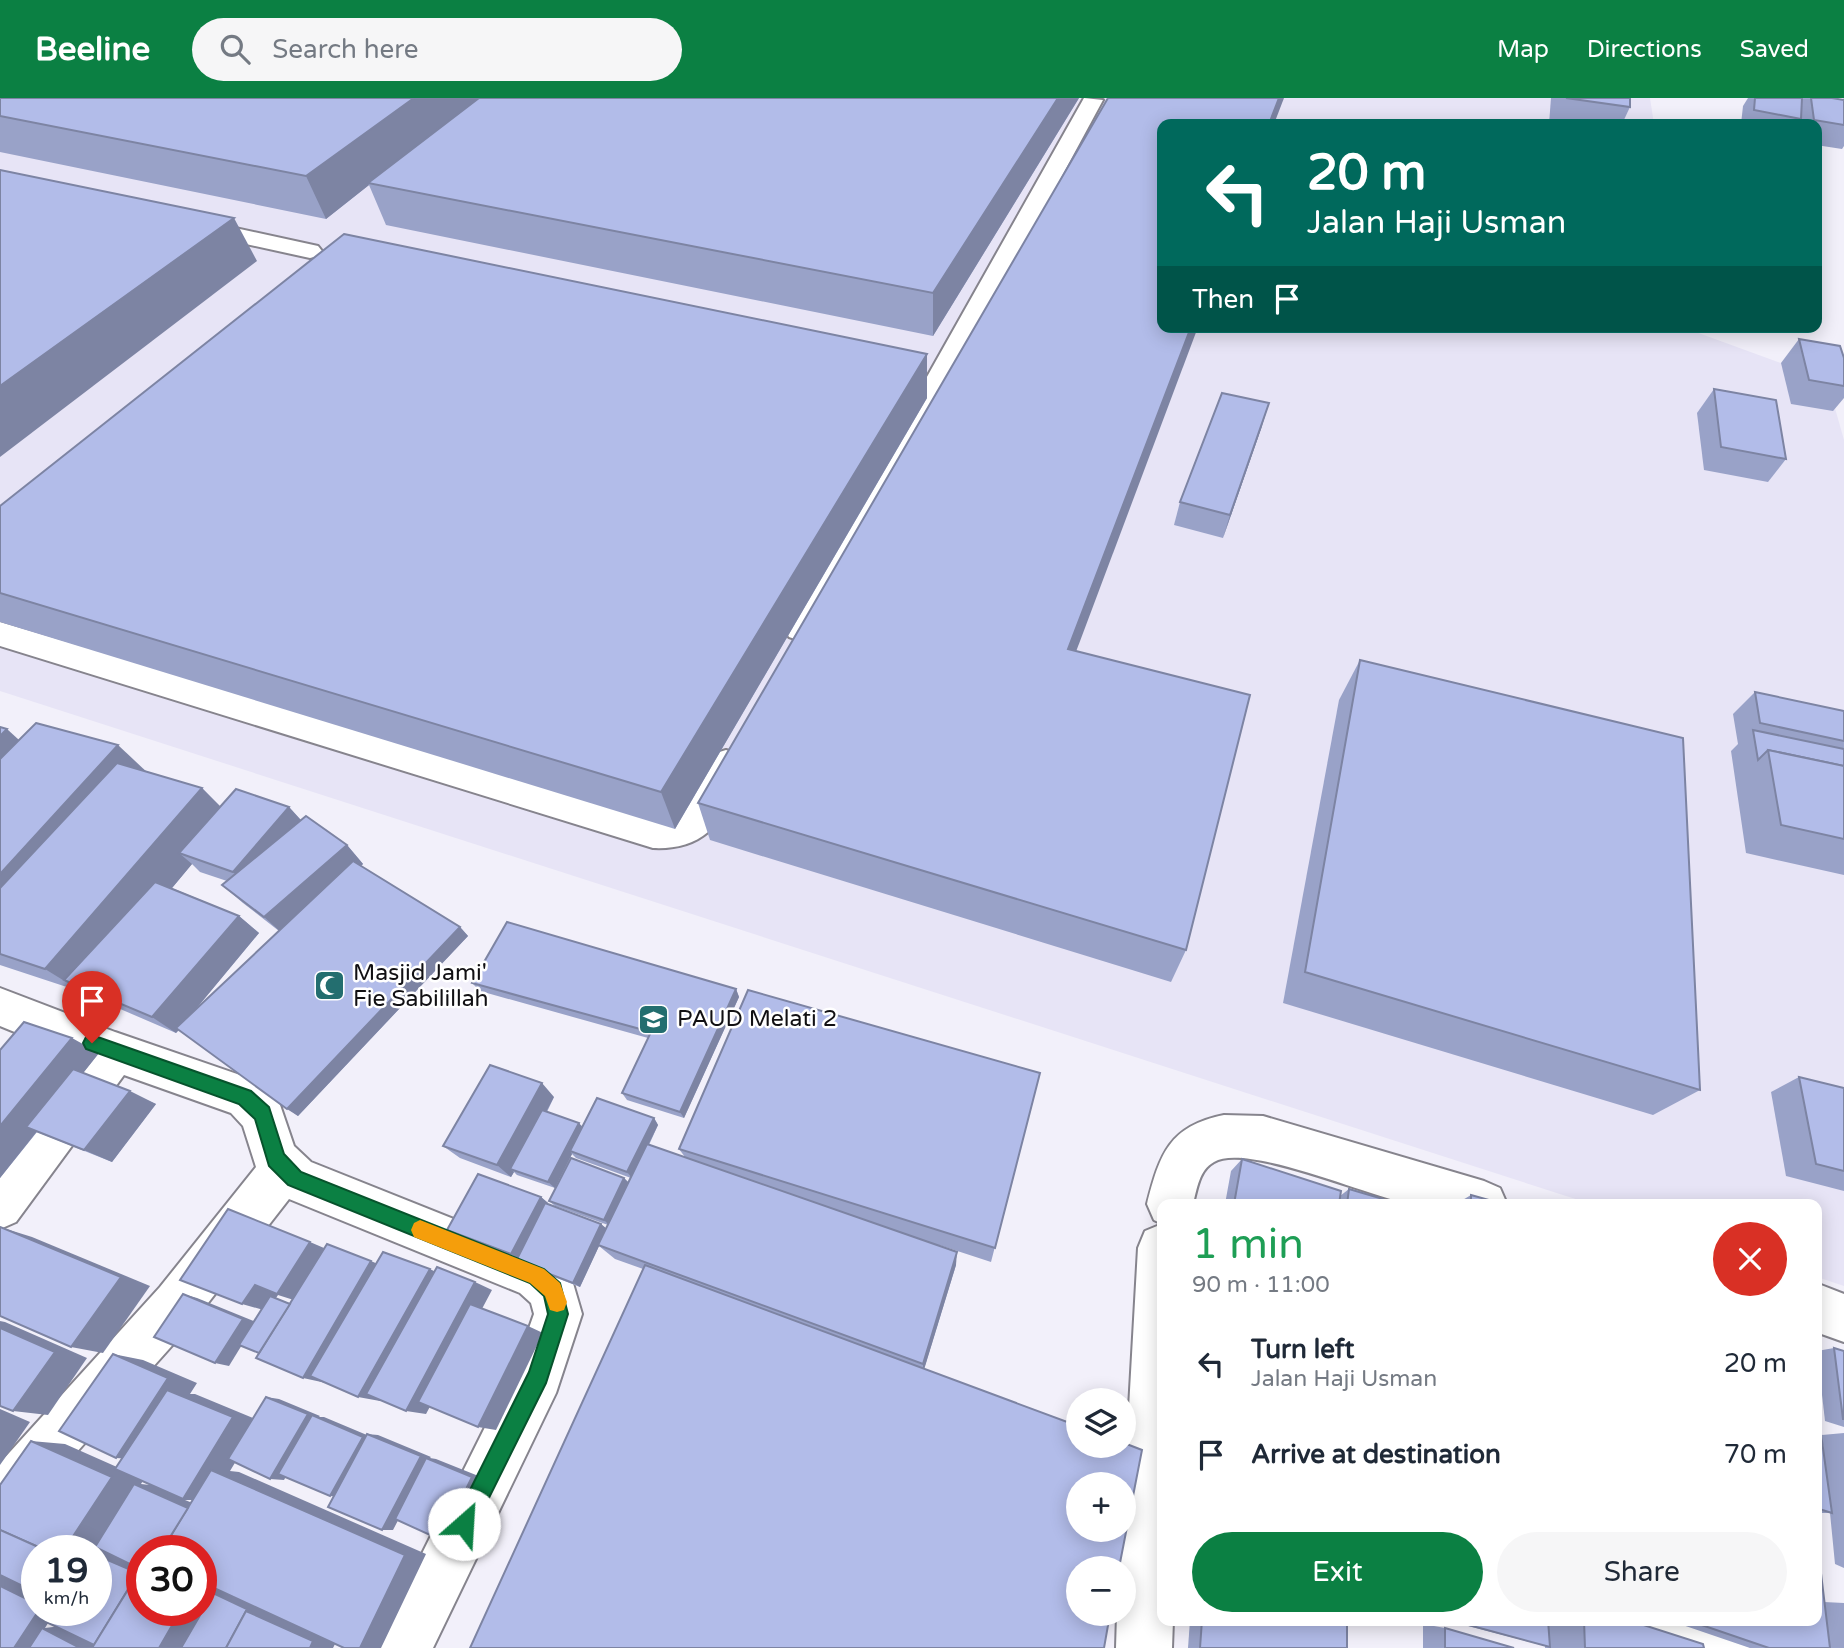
<!DOCTYPE html>
<html lang="en">
<head>
<meta charset="utf-8">
<style>
	body { margin:0; font-family:"Varela Round",sans-serif; background:#f6f6f7; color:#1f2937; height:100vh; display:flex; flex-direction:column; font-size:26px; white-space:nowrap }
	* { box-sizing:border-box; margin:0 }
	p { font-size:23px; color:#747a83 }
	.icon { flex:none; width:38px; height:38px; fill:none; stroke:currentColor; stroke-width:2; stroke-linecap:round; stroke-linejoin:round }
	.map { position:relative; flex:1; overflow:hidden }
	.sheet { position:absolute; left:1157px; top:1101px; width:665px; height:427px; display:flex; flex-direction:column; background:#fff; border-radius:14px; box-shadow:0 4px 18px #0003 }
	.sheet>* { flex:none }
	.top-card { position:absolute; left:1157px; top:21px; width:665px; height:214px; border-radius:14px; box-shadow:0 4px 18px #0003; background:#00695c; color:#fff; overflow:hidden }
	.tools { position:absolute; left:1066px; top:1290px; display:grid; gap:14px }
	.tools a { display:grid; place-items:center; width:70px; height:70px; border-radius:50%; background:#fff; box-shadow:0 4px 18px #0003; font-size:35px }
	.speed { position:absolute; left:21px; top:1437px; display:flex; gap:14px; font-size:35px; font-weight:700; text-align:center }
	.speed>* { display:grid; place-content:center; width:91px; height:91px; border-radius:50%; background:#fff; box-shadow:0 4px 18px #0003; line-height:1 }
	.speed small { font-size:18px; font-weight:400 }
	.speed .limit { border:10px solid #d22; background:#fff; color:#111 }
	.pin { position:absolute; display:grid; place-items:center; width:60px; height:60px; color:#fff; margin:-72px -30px; border-radius:50% 50% 50% 0; rotate:-45deg; box-shadow:0 0 7px #0007 }
	.pin .icon { rotate:45deg }
	.me { position:absolute; width:77px; margin:-38px; rotate:26deg; stroke-linejoin:round; filter:drop-shadow(0 0 5px #0008) }
	.turn { display:flex; align-items:center; gap:24px; height:147px; padding:0 35px; font-size:32px }
	.turn .icon { width:91px; height:91px; stroke-width:2.5 }
	.turn b { display:block; font-size:49px; line-height:60px }
	.then { display:flex; align-items:center; height:66px; padding:0 35px; background:#0003; gap:14px; font-size:26px }
	.round { display:grid; place-items:center; flex:none; width:74px; height:74px; border-radius:37px; background:#f6f6f7 }
	.head { display:flex; align-items:center; justify-content:space-between; height:119px; padding:0 35px }
	h1 { font-size:42px; font-weight:600; line-height:52px; color:#1e9e55 }
	.cta { display:flex; gap:14px; margin-top:auto; padding:14px 35px }
	.cta a { flex:1; height:80px; border-radius:42px; background:#0b8043; color:#fff; font-size:28px; font-weight:600; line-height:80px; text-align:center }
	.cta a+a { background:#f6f6f7; color:#1f2937 }
	ul { padding:0; list-style:none }
	li { display:flex; align-items:center; gap:21px; height:91px; padding:0 35px }
	li div { flex:1 }
	li b { display:block; font-size:26px }
	li em { font-style:normal }
	header { display:flex; align-items:center; gap:42px; box-sizing:border-box; height:98px; padding:0 35px; background:#0b8043; color:#fff }
	header strong { font-size:33px }
	nav { display:flex; gap:38px; margin-inline-start:auto; font-size:24px }
	.search { width:490px; height:63px; background:#f6f6f7; display:flex; align-items:center; gap:18px; box-sizing:border-box; padding:0 24px; border-radius:38px; color:#747a83; font-size:26px }
	.map>svg:first-child { display:block }
	.built { fill:#e7e4f6 }
	.lines { fill:none; stroke-linecap:round; stroke-linejoin:round }
	.minor-casing { stroke:#86848d; stroke-width:4 }
	.minor { fill:#fff; fill-rule:evenodd }
	.wall { fill:#99a2c8; fill-rule:evenodd }
	.shaded-wall { fill:#7d84a3 }
	.building { fill:#b2bce9; stroke:#7d84a3; stroke-width:2; fill-rule:evenodd }
	.route { fill:#0b8043; stroke:#07532c; stroke-width:2 }
	.slow { fill:#f59e0b }
	.labels { text-anchor:middle; dominant-baseline:central; stroke-width:5; stroke-linejoin:round; paint-order:stroke }
	.poi-label { font-size:23px; fill:#111013; stroke:#fff; text-anchor:start }
</style>
</head>
<body>
<header>
<strong>Beeline</strong>
<div class="search"><svg class="icon" aria-label="search" viewBox="0 0 24 24"><circle cx="10" cy="10" r="6"/><path d="M15 15l6 6"/></svg>Search here</div>
<nav><a>Map</a><a>Directions</a><a>Saved</a></nav>
</header>
<div class="map">
<svg width="1844" height="1550" viewBox="0 0 1844 1550">
	<rect width="100%" height="100%" fill="#f2f0fa"/>
	<polygon class="built" points="0,0 1650,0 1654,26 1162,26 1162,229 1682,229 1827,282 1844,342 1844,1188 1817,1179 1816,1106 1591,1106 0,593"/>
	<g class="lines">
		<defs>
			<g id="minor">
				<polygon points="1084,0 1103,2 817,531 813,539 801,543 789,539 785,531"/>
				<polygon points="194,121 318,148 322,153 318,158 310,160 186,133 182,128 186,123"/>
				<path d="M0 524 653 718 673 719 682 712 713 656 726 652 739 656 744 666 708 734C693 747 673 751 653 750L0 548Z"/>
				<polygon points="0,890 115,934 260,984 278,1001 294,1048 311,1064 554,1161 570,1175 582,1216 556,1295 433,1550 375,1550 516,1267 534,1216 531,1205 520,1195 289,1101 194,1223 67,1365 19,1425 0,1433 0,1365 160,1189 256,1069 243,1028 231,1015 124,977 16,1124 0,1131 0,1070 83,962 0,928"/>
				<path d="M1224 1017 1263 1018 1484 1083 1500 1090 1507 1106C1480 1106 1430 1111 1405 1105 1366 1097 1246 1045 1214 1064 1199 1072 1197 1091 1193 1106H1162V1126L1154 1122 1147 1106C1160 1056 1169 1028 1224 1017Z"/>
				<polygon points="1162,1126 1162,1522 1173,1522 1172,1550 1116,1550 1117,1516 1124,1516 1124,1470 1120,1470 1138,1150 1145,1133"/>
				<polygon points="1816,1185 1844,1196 1844,1244 1816,1234"/>
				<polygon points="1650,1522 1724,1522 1742,1530 1750,1550 1646,1550 1645,1536"/>
			</g>
		</defs>
		<use href="#minor" class="minor-casing"/>
		<use href="#minor" class="minor"/>
	</g>
	<g class="wall">
		<polygon points="0,0 1079,0 933,238 386,127 369,87 326,121 0,54"/>
		<polygon points="1551,0 1630,0 1630,9 1622,26 1549,26"/>
		<polygon points="1748,0 1832,0 1842,2 1844,0 1844,48 1842,51 1816,47 1816,26 1741,26 1743,8"/>
		<polygon points="1799,241 1844,260 1844,300 1833,313 1791,306 1781,265"/>
		<polygon points="927,256 927,300 675,731 0,524 0,408"/>
		<polygon points="1714,291 1786,361 1768,384 1704,372 1697,315"/>
		<polygon points="1262,328 1223,440 1174,427 1180,404"/>
		<polygon points="1076,553 1186,852 1171,884 710,742 698,705"/>
		<polygon points="1360,562 1700,992 1653,1017 1283,905 1339,602"/>
		<polygon points="1755,594 1844,613 1844,777 1746,755 1731,653 1738,646 1733,616"/>
		<path d="M19 642 145 673 202 690 220 709H289L301 722 347 747 363 766 361 768 460 829 468 838 298 1018 179 932 176 935 90 898 85 895 0 867V661ZM192 766 200 774 227 783 222 787 243 805 279 833 195 912 259 835 239 818 172 790Z"/>
		<polygon points="472,885 736,891 739,899 684,1020 627,1002 622,995 648,940 480,893"/>
		<polygon points="0,952 99,955 83,975 156,1006 112,1064 37,1034 0,1080"/>
		<polygon points="1040,975 991,1164 939,1147 956,1167 924,1271 615,1161 599,1148 580,1189 523,1167 516,1163 517,1160 456,1137 447,1132 541,1099 548,1105 547,1106 601,1126 606,1131 608,1127 555,1108 549,1103 624,1080 629,1085 631,1080 576,1060 572,1056 555,1090 517,1077 514,1074 511,1079 460,1060 443,1048 554,999 547,1014 582,1028 654,1020 658,1027 649,1047 685,1059 679,1051"/>
		<polygon points="1799,979 1844,990 1844,1093 1786,1078 1771,994"/>
		<polygon points="1242,1061 1340,1098 1349,1091 1382,1106 1225,1106 1231,1073"/>
		<polygon points="1471,1097 1503,1106 1456,1106"/>
		<polygon points="1834,1250 1844,1253 1844,1329 1825,1323 1817,1253"/>
		<polygon points="1816,1300 1824,1355 1822,1337 1844,1335 1844,1470 1835,1466 1830,1415 1816,1415"/>
		<polygon points="1824,1504 1844,1505 1844,1550 1750,1550 1668,1522 1816,1522"/>
		<polygon points="1190,1522 1347,1522 1347,1550 1188,1550"/>
		<polygon points="1445,1522 1628,1522 1704,1550 1545,1550 1545,1548"/>
		<polygon points="1423,1526 1445,1530 1514,1550 1423,1550"/>
	</g>
	<g class="shaded-wall">
		<polygon points="414,0 483,0 368,85 369,87 326,121 306,78"/>
		<polygon points="1058,0 1079,0 933,238 933,195"/>
		<polygon points="1279,0 1284,0 1274,26 1269,26"/>
		<polygon points="234,120 257,163 0,359 0,288"/>
		<polygon points="1191,229 1198,229 1062,591 1068,551"/>
		<polygon points="927,256 927,300 675,731 661,694"/>
		<polygon points="1269,305 1262,328 1223,440 1230,417"/>
		<polygon points="7,631 19,642 0,661 0,638"/>
		<polygon points="118,647 150,677 0,836 0,776"/>
		<polygon points="202,690 231,719 179,755 192,766 87,892 64,882 84,895 45,871"/>
		<polygon points="289,709 307,729 253,793 233,774"/>
		<polygon points="347,747 363,766 284,837 264,819"/>
		<polygon points="239,818 259,835 176,935 152,919"/>
		<polygon points="460,829 468,838 298,1018 287,1011"/>
		<polygon points="736,891 739,899 684,1020 680,1014"/>
		<polygon points="72,940 99,955 0,1080 0,1028"/>
		<polygon points="542,985 554,999 515,1072 510,1071 514,1074 511,1079 497,1067"/>
		<polygon points="130,993 156,1006 112,1064 84,1052"/>
		<polygon points="654,1020 658,1027 632,1080 627,1074"/>
		<polygon points="579,1025 585,1032 570,1053 572,1056 555,1090 548,1084"/>
		<polygon points="624,1080 630,1086 610,1128 604,1122"/>
		<polygon points="541,1099 548,1105 519,1161 511,1156"/>
		<polygon points="601,1126 607,1131 580,1189 573,1185"/>
		<polygon points="0,1129 32,1139 150,1188 103,1255 71,1249"/>
		<polygon points="310,1144 331,1153 300,1204 278,1197 276,1200 309,1213 267,1213 242,1206 255,1187"/>
		<polygon points="957,1154 956,1167 923,1275 923,1266"/>
		<polygon points="371,1163 391,1172 326,1285 303,1280"/>
		<polygon points="430,1171 447,1180 380,1303 358,1299"/>
		<polygon points="475,1184 492,1192 426,1316 406,1313"/>
		<polygon points="183,1196 197,1200 256,1224 229,1268 215,1265"/>
		<polygon points="0,1223 5,1224 87,1260 48,1317 13,1313 0,1230"/>
		<polygon points="528,1228 543,1235 496,1332 478,1329"/>
		<polygon points="113,1256 143,1262 197,1285 190,1296 195,1296 260,1323 230,1373 239,1374 426,1456 381,1550 360,1550 212,1402 185,1402 205,1410 164,1452 142,1468 142,1477 96,1457 96,1452 59,1452 31,1343 65,1346 144,1381 141,1386 150,1387 147,1362 116,1360"/>
		<polygon points="266,1299 279,1301 320,1318 319,1319 324,1319 374,1340 342,1399 330,1398 318,1320 284,1382 270,1381"/>
		<polygon points="0,1311 30,1324 0,1367"/>
		<polygon points="367,1336 378,1337 431,1359 430,1360 436,1361 481,1379 451,1442 441,1442 430,1361 393,1432 382,1432"/>
		<polygon points="0,1476 37,1494 37,1506 0,1488"/>
		<polygon points="201,1476 224,1486 220,1494 228,1493 339,1538 333,1550 248,1550 218,1497 188,1550 159,1550 181,1512 201,1512"/>
		<polygon points="39,1512 56,1512 45,1530 61,1528 111,1550 14,1550"/>
	</g>
	<g class="building">
		<polygon points="0,0 414,0 306,78 0,18"/>
		<polygon points="479,0 1058,0 933,195 368,85"/>
		<polygon points="1108,0 1279,0 1269,26 1162,26 1162,229 1191,229 1068,551 1250,597 1186,852 698,705"/>
		<polygon points="1566,0 1630,0 1630,9"/>
		<polygon points="1755,0 1802,0 1801,21 1754,12"/>
		<polygon points="1811,0 1832,0 1844,2 1844,27 1814,22"/>
		<polygon points="0,72 234,120 0,288"/>
		<polygon points="344,136 927,256 661,694 0,495 0,408"/>
		<polygon points="1799,241 1840,248 1844,260 1844,288 1809,282"/>
		<polygon points="1714,291 1776,302 1786,361 1721,349"/>
		<polygon points="1222,295 1269,305 1230,417 1180,404"/>
		<polygon points="1360,562 1683,640 1700,992 1305,874"/>
		<polygon points="1755,594 1844,613 1844,643 1760,625"/>
		<polygon points="36,625 118,647 0,776 0,661"/>
		<polygon points="0,629 7,631 0,638"/>
		<polygon points="1753,632 1844,651 1844,668 1768,652 1758,662"/>
		<polygon points="1768,652 1844,668 1844,741 1781,727"/>
		<polygon points="117,665 202,690 45,871 0,856 0,790"/>
		<polygon points="236,691 289,709 233,774 179,755"/>
		<polygon points="306,718 347,747 264,819 222,787"/>
		<polygon points="353,763 460,829 287,1011 176,930"/>
		<polygon points="155,784 239,818 152,919 64,882"/>
		<polygon points="507,824 736,891 680,1014 622,995 651,934 472,885"/>
		<polygon points="748,892 1040,975 995,1150 679,1051"/>
		<polygon points="24,924 72,940 0,1028 0,952"/>
		<polygon points="490,967 542,985 497,1067 443,1048"/>
		<polygon points="73,971 130,993 84,1052 26,1029"/>
		<polygon points="1799,979 1844,990 1844,1073 1816,1066"/>
		<polygon points="597,1000 654,1020 627,1074 570,1053"/>
		<polygon points="542,1012 579,1025 548,1084 510,1071"/>
		<polygon points="647,1046 957,1154 923,1266 598,1147"/>
		<polygon points="571,1060 624,1080 604,1122 549,1103"/>
		<polygon points="1242,1061 1341,1093 1339,1106 1234,1106"/>
		<polygon points="478,1076 541,1099 511,1156 447,1132"/>
		<polygon points="1349,1091 1383,1101 1382,1106 1347,1106"/>
		<polygon points="1471,1097 1503,1106 1471,1106"/>
		<polygon points="545,1105 601,1126 573,1185 516,1163"/>
		<polygon points="228,1111 310,1144 277,1196 255,1187 242,1206 180,1182"/>
		<polygon points="0,1129 121,1179 71,1249 0,1218"/>
		<polygon points="327,1146 371,1163 303,1280 256,1260"/>
		<polygon points="383,1154 430,1171 358,1299 310,1278"/>
		<path d="M645 1167 1078 1328V1348H1124V1345L1142 1352 1119 1470H1078V1516H1110L1104 1550H470ZM1078 1386H1124V1432H1078Z"/>
		<polygon points="437,1169 475,1184 406,1313 366,1296"/>
		<polygon points="183,1196 243,1221 215,1265 154,1239"/>
		<polygon points="270,1198 290,1206 259,1255 239,1247"/>
		<polygon points="470,1206 528,1228 478,1329 418,1304"/>
		<polygon points="0,1230 55,1254 13,1313 0,1308"/>
		<polygon points="1834,1250 1844,1253 1844,1321 1843,1321"/>
		<polygon points="113,1256 168,1280 116,1360 59,1333"/>
		<polygon points="167,1292 233,1319 183,1401 115,1371"/>
		<polygon points="266,1299 308,1316 270,1381 228,1361"/>
		<polygon points="1816,1300 1832,1415 1816,1410"/>
		<polygon points="312,1317 363,1339 330,1398 278,1376"/>
		<polygon points="367,1336 421,1358 382,1432 328,1409"/>
		<polygon points="31,1343 112,1379 64,1452 45,1452 0,1432 0,1387"/>
		<polygon points="426,1360 472,1379 441,1442 395,1421"/>
		<polygon points="211,1372 405,1457 360,1550 344,1550 201,1484 201,1452 162,1452"/>
		<polygon points="134,1386 188,1410 162,1452 142,1452 142,1469 140,1471 95,1449"/>
		<polygon points="0,1432 45,1452 37,1452 37,1495 0,1477"/>
		<polygon points="96,1457 138,1475 94,1547 38,1520 43,1512 96,1512"/>
		<polygon points="1816,1466 1820,1467 1830,1550 1769,1550 1687,1522 1816,1522"/>
		<polygon points="142,1469 142,1512 181,1512 159,1550 92,1550"/>
		<polygon points="0,1488 37,1506 37,1512 39,1512 14,1550 0,1550"/>
		<polygon points="213,1495 251,1513 246,1513 226,1550 181,1550"/>
		<polygon points="246,1513 313,1543 310,1550 226,1550"/>
		<polygon points="1202,1522 1347,1522 1347,1550 1200,1550"/>
		<polygon points="1450,1522 1548,1522 1550,1549"/>
		<polygon points="1584,1522 1628,1522 1703,1546 1704,1550 1585,1550"/>
		<polygon points="42,1530 80,1550 29,1550"/>
		<polygon points="1445,1530 1514,1550 1445,1550"/>
	</g>
	<polygon class="route" points="92,937 251,993 269,1009 284,1056 301,1074 544,1171 560,1185 568,1216 546,1285 472,1434 464,1437 457,1434 453,1426 529,1274 548,1216 544,1198 530,1185 288,1087 269,1068 255,1021 239,1006 86,951 83,945 86,939"/>
	<polygon class="slow" points="420,1122 544,1171 560,1185 567,1204 564,1212 557,1214 550,1212 545,1198 530,1185 414,1139 411,1132 414,1125"/>
	<defs>
		<symbol id="mosque-square" viewBox="-11 -11 22 22"><rect x="-9" y="-9" width="18" height="18" rx="4" fill="#236e6f" stroke="#fff"/><path d="M3.5-4.9A6 6 0 1 0 3.5 4.9A5 5 0 1 1 3.5-4.9Z" fill="#fff"/></symbol>
		<symbol id="school-square" viewBox="-11 -11 22 22"><rect x="-9" y="-9" width="18" height="18" rx="4" fill="#236e6f" stroke="#fff"/><path d="M0-5L7-2L0 1L-7-2ZM-4 1L0 2.5L4 1V4Q0 6-4 4Z" fill="#fff"/></symbol>
	</defs>
	<g fill-rule="evenodd">
		<use href="#mosque-square" x="312" y="870" width="35" height="35"/>
		<use href="#school-square" x="636" y="904" width="35" height="35"/>
	</g>
	<g class="labels">
		<g class="poi-label">
			<text x="353" y="875">Masjid Jami'<tspan x="353" dy="26">Fie Sabilillah</tspan></text>
			<text x="677" y="921">PAUD Melati 2</text>
		</g>
	</g>
</svg>
<div class="tools">
<a><svg class="icon" aria-label="layers" viewBox="0 0 24 24"><path d="M12 4l9 5-9 5-9-5zM3 14l9 5 9-5"/></svg></a>
<a>+</a>
<a>−</a>
</div>
<div class="speed"><div>19<small>km/h</small></div><div class="limit">30</div></div>
<div class="pin" style="left:92px;top:945px;background:#d93025"><svg class="icon" aria-label="arrive" viewBox="0 0 24 24"><path d="M6 21V4h12l-3 4 3 4H6"/></svg></div>
<svg class="me" style="left:464px;top:1426px" viewBox="-20 -20 40 40"><circle r="19" fill="#fff"/><path d="M0-13L10 11 0 6-10 11z" fill="#0b8043"/></svg>
<div class="top-card">
<div class="turn"><svg class="icon" aria-label="left" viewBox="0 0 24 24"><path d="M17 20v-9H6M10 6l-5 5 5 5"/></svg><div><b>20 m</b>Jalan Haji Usman</div></div>
<div class="then">Then<svg class="icon" aria-label="arrive" viewBox="0 0 24 24"><path d="M6 21V4h12l-3 4 3 4H6"/></svg></div>
</div>
<section class="sheet">
<div class="head"><div><h1>1 min</h1><p>90 m · 11:00</p></div><a class="round" style="background:#d93025;color:#fff"><svg class="icon" aria-label="close" viewBox="0 0 24 24"><path d="M6 6l12 12M18 6L6 18"/></svg></a></div>
<ul>
<li><svg class="icon" aria-label="left" viewBox="0 0 24 24"><path d="M17 20v-9H6M10 6l-5 5 5 5"/></svg><div><b>Turn left</b><p>Jalan Haji Usman</p></div><em>20 m</em></li>
<li><svg class="icon" aria-label="arrive" viewBox="0 0 24 24"><path d="M6 21V4h12l-3 4 3 4H6"/></svg><div><b>Arrive at destination</b></div><em>70 m</em></li>
</ul>
<div class="cta"><a>Exit</a><a>Share</a></div>
</section>
</div>
</body>
</html>
